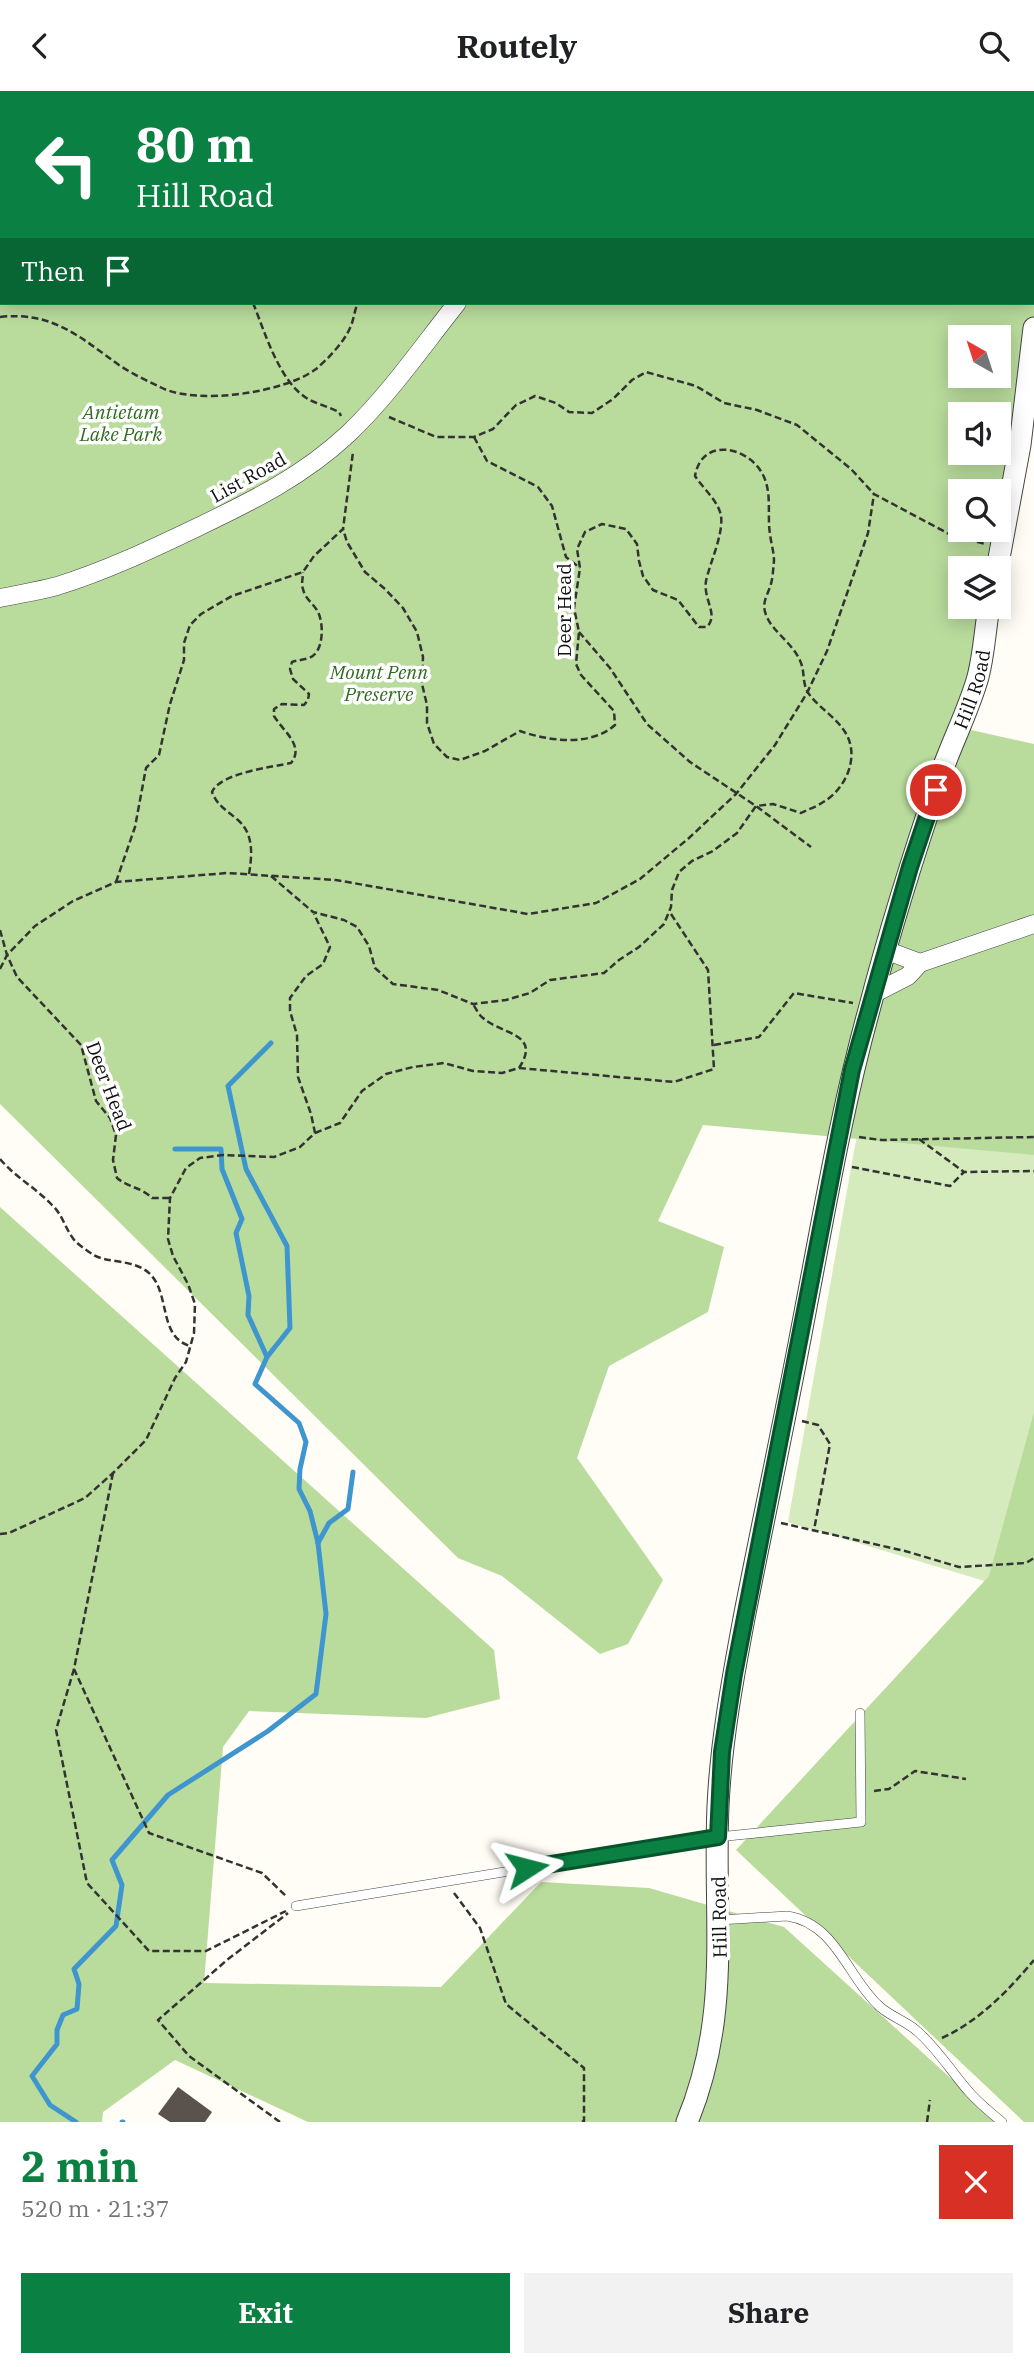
<!DOCTYPE html>
<html lang="en">
<head>
<meta charset="utf-8">
<style>
	body { margin:0; font-family:"IBM Plex Serif",serif; background:#f2f2f2; color:#202124; height:100vh; display:flex; flex-direction:column; font-size:26px; white-space:nowrap }
	* { box-sizing:border-box; margin:0 }
	p { font-size:23px; color:#757577 }
	.icon { flex:none; width:38px; height:38px; fill:none; stroke:currentColor; stroke-width:2; stroke-linecap:round; stroke-linejoin:round }
	.map { position:relative; height:2031px; overflow:hidden }
	.details { display:flex; flex-direction:column; background:#fff; flex:1 }
	.details>* { flex:none }
	.banner { position:absolute; left:0px; top:0px; width:1034px; height:214px; box-shadow:0 4px 18px #0003; background:#0b8043; color:#fff; overflow:hidden }
	.needle { width:46px; rotate:321deg }
	.buttons { position:absolute; left:948px; top:234px; display:grid; gap:14px }
	.buttons a { display:grid; place-items:center; width:63px; height:63px; border-radius:0px; background:#fff; box-shadow:0 4px 18px #0003; font-size:35px }
	.pin { position:absolute; display:grid; place-items:center; width:60px; height:60px; color:#fff; margin:-30px; border:4px solid #fff; border-radius:50%; box-shadow:0 2px 7px #0007 }
	.me { position:absolute; width:77px; margin:-38px; rotate:81deg; stroke-linejoin:round; filter:drop-shadow(0 0 5px #0008) }
	.turn { display:flex; align-items:center; gap:24px; height:147px; padding:0 21px; font-size:32px }
	.turn .icon { width:91px; height:91px; stroke-width:2.5 }
	.turn b { display:block; font-size:49px; line-height:60px }
	.then { display:flex; align-items:center; height:66px; padding:0 21px; background:#0003; gap:14px; font-size:26px }
	.round { display:grid; place-items:center; flex:none; width:74px; height:74px; border-radius:0px; background:#f2f2f2 }
	.headline { display:flex; align-items:center; justify-content:space-between; height:119px; padding:0 21px }
	h1 { font-size:42px; font-weight:700; line-height:52px; color:#0b8043 }
	.action { display:flex; gap:14px; margin-top:auto; padding:14px 21px }
	.action a { flex:1; height:80px; border-radius:0px; background:#0b8043; color:#fff; font-size:28px; font-weight:700; line-height:80px; text-align:center }
	.action a+a { background:#f2f2f2; color:#202124 }
	header { display:flex; justify-content:space-between; align-items:center; height:91px; padding:0 21px; background:#fff; font-size:32px; font-weight:700 }
	.map>svg:first-child { display:block }
	.green { fill:#d5ebbd }
	.forest { fill:#b9dc9c; fill-rule:evenodd }
	.lines { fill:none; stroke-linecap:round; stroke-linejoin:round }
	.stream { stroke:#3f96cf; stroke-width:5 }
	.building { fill:#5a524d }
	.service-casing { stroke:#444; stroke-width:10 }
	.minor-casing { stroke:#444; stroke-width:19 }
	.tertiary-casing { stroke:#444; stroke-width:23 }
	.path { stroke:#333; stroke-width:2.5; stroke-dasharray:7 3.5; stroke-linecap:butt }
	.service { stroke:#fff; stroke-width:9 }
	.minor { stroke:#fff; stroke-width:18 }
	.tertiary { stroke:#fff; stroke-width:21 }
	.route-casing { stroke:#07532c; stroke-width:18 }
	.route { stroke:#0b8043; stroke-width:12 }
	.labels { text-anchor:middle; dominant-baseline:central; stroke-width:7; stroke-linejoin:round; paint-order:stroke }
	.park-label { font-size:19px; font-style:italic; fill:#2f6b1f; stroke:#fff }
	.street-label { font-size:19px; fill:#111; stroke:#fff }
</style>
</head>
<body>
<header><svg class="icon" aria-label="back" viewBox="0 0 24 24"><path d="M15 5l-7 7 7 7"/></svg>Routely<svg class="icon" aria-label="search" viewBox="0 0 24 24"><circle cx="10" cy="10" r="6"/><path d="M15 15l6 6"/></svg></header>
<div class="map">
<svg width="1034" height="2031" viewBox="0 0 1034 2031">
	<rect width="100%" height="100%" fill="#fffdf5"/>
	<polygon class="green" points="1034,766 1034,1777 988,1491 788,1431 854,1060 877,945"/>
	<g class="forest">
		<path d="M0 0H1034V290L1016 426 999 507V478H961V516H997L971 639 1034 653V1064L703 1034 658 1130 724 1156 708 1221 609 1275 577 1367 663 1489 628 1553 600 1563 502 1485 458 1467 0 1013ZM2 2H1032V212H2ZM961 247H999V285H961ZM961 324H999V362H961ZM961 401H999V439H961Z"/>
		<polygon points="0,1116 494,1559 500,1608 426,1627 249,1620 223,1656 204,1892 441,1896 541,1791 649,1797 784,1836 999,2031 308,2031 175,1969 103,2021 102,2031 0,2031"/>
		<polygon points="1034,1321 1034,2031 1024,2031 736,1759 989,1485"/>
	</g>
	<g class="lines">
		<g class="stream">
			<polyline points="267,1266 290,1237 287,1155 246,1078 228,995 271,952"/>
			<polyline points="318,1452 329,1432 348,1418 353,1381"/>
			<polyline points="76,2031 50,2014 32,1985 57,1953 57,1939 63,1924 77,1918 79,1893 74,1878 116,1835 122,1794 112,1769 168,1704 268,1640 316,1603 326,1523 318,1452 310,1420 299,1398 300,1378 306,1351 299,1332 255,1293 267,1266 248,1224 249,1205 236,1142 242,1128 222,1078 221,1058 175,1058"/>
			<polyline points="122,2031 123,2031"/>
		</g>
	</g>
	<polygon class="building" points="178,1996 212,2021 205,2031 170,2031 158,2023"/>
	<g class="lines">
		<defs>
			<g id="service">
				<polyline points="296,1815 718,1746 861,1731 860,1622"/>
				<path d="M719 1829 787 1825C835 1832 847 1884 877 1913 888 1925 905 1929 917 1940 938 1958 952 1982 970 2002 980 2013 991 2022 1002 2031"/>
			</g>
			<g id="minor">
				<polyline points="678,2 681,0"/>
				<path d="M0 507C19 503 39 500 57 495 106 480 154 457 200 435 254 409 303 385 348 343 389 304 422 256 457 212"/>
				<polyline points="885,859 920,872 1034,833"/>
				<polyline points="873,903 908,885 920,872"/>
			</g>
			<g id="tertiary">
				<polyline points="997,478 1020,354 1034,237"/>
				<path id="s1" d="M687 2031C732 1923 713 1827 718 1715 721 1650 733 1586 745 1522 765 1420 787 1319 806 1216 825 1117 842 1017 869 919 890 838 915 759 942 680 953 649 969 618 978 586 984 563 985 539 989 516"/>
			</g>
		</defs>
		<use href="#service" class="service-casing"/>
		<use href="#minor" class="minor-casing"/>
		<use href="#tertiary" class="tertiary-casing"/>
		<g class="path">
			<polyline points="149,0 149,2"/>
			<polyline points="525,2 527,0"/>
			<path d="M253 212C265 241 279 291 308 308 317 313 329 316 339 321L341 325"/>
			<path d="M0 226C52 220 80 246 119 274 132 283 148 290 162 297 198 314 284 302 316 278 328 268 344 251 350 237 354 229 354 220 358 212"/>
			<polyline points="389,326 436,346 474,346 493,338 516,314 535,305 556,312 569,321 592,322 613,308 632,289 646,281 696,295 724,312 757,319 797,334 851,378 874,403 951,444 985,453"/>
			<polyline points="474,346 487,370 538,396 552,415 566,466 580,477"/>
			<polyline points="579,541 610,577 647,633 690,671 756,715 811,756"/>
			<path d="M249 783C252 765 254 744 239 730 228 720 217 715 212 701 220 682 272 676 291 672 305 655 283 640 274 625V618L282 613 304 614 308 609 309 603 293 588 290 578 292 571C298 569 303 569 309 567 324 562 324 533 318 521 314 513 305 508 303 498 301 493 303 487 303 481"/>
			<path d="M271 785 313 821 344 829 357 836 369 855 375 877 393 893 438 899 473 913 506 909 530 902 550 889 604 882 619 869 639 856 664 833 671 816 672 799 679 781 692 770 713 760 737 742 756 715 773 713 801 722C809 718 818 715 825 710 847 696 860 664 845 641 836 626 819 617 809 603 802 594 805 582 801 572 794 553 773 541 767 526 761 514 766 507 770 496 773 488 773 478 774 470 774 461 771 452 770 443 767 425 772 404 764 386 751 356 702 344 695 385 702 396 716 408 720 421 726 438 710 471 706 490 703 509 719 523 707 536H699L678 509 653 499 643 485 639 470 637 453 626 438 602 433 585 441 577 458 580 477 574 517 579 541 576 573 581 584 614 620 615 634C590 656 549 650 520 640L485 660 460 669 447 666 434 653 427 632V614L422 593 423 566 417 541 403 517 385 498 365 481 347 451 343 438"/>
			<polyline points="116,791 135,736 146,677 159,664 170,613 184,569 184,552 190,534 201,523 232,505 303,481 314,465 343,438 353,361"/>
			<path d="M0 839 7 864 17 886 81 954 96 1010 110 1027 116 1044 113 1069 117 1087C129 1097 141 1096 152 1107H170"/>
			<polyline points="0,878 7,864 35,835 73,810 116,791 227,782 336,789 528,823 596,812 640,788 689,747 736,703 775,654 807,602 827,560 868,442 874,403"/>
			<polyline points="714,954 759,946 794,902 853,912"/>
			<polyline points="519,977 674,991 714,978 708,879 669,820"/>
			<path d="M315 1042 340 1032 362 1000 386 983 413 976 444 972 473 980 502 982 519 977C542 942 502 944 483 927 479 924 476 918 473 913"/>
			<polyline points="859,1046 881,1049 1034,1046"/>
			<polyline points="919,1048 964,1081"/>
			<path d="M0 1068C15 1086 36 1097 52 1114 63 1124 65 1138 75 1150 79 1154 86 1159 92 1163 106 1173 135 1167 151 1184 170 1205 159 1246 190 1255"/>
			<polyline points="852,1076 950,1095 964,1081 1034,1080"/>
			<polyline points="802,1330 818,1334 830,1353 814,1439"/>
			<polyline points="113,1382 74,1578 149,1742 262,1782 287,1806"/>
			<polyline points="781,1432 905,1460 959,1476 1026,1472 1034,1467"/>
			<polyline points="0,1443 9,1442 85,1407 113,1382 146,1349 175,1287 186,1271 194,1242 195,1213 188,1193 173,1165 168,1148 170,1107 186,1077 200,1067 223,1064 274,1066 300,1056 315,1042 311,1023 298,986 297,944 290,920 290,907 306,885 323,873 330,856 314,823"/>
			<polyline points="74,1578 56,1639 87,1792 149,1860 206,1860 286,1820"/>
			<polyline points="874,1700 889,1698 915,1680 966,1688"/>
			<polyline points="454,1802 480,1837 506,1913 584,1977 584,2030 581,2031"/>
			<path d="M942 1947C979 1930 1008 1900 1034 1869"/>
			<polyline points="280,2031 189,1965 158,1929 227,1869 288,1822"/>
			<polyline points="927,2031 930,2009"/>
		</g>
		<use href="#service" class="service"/>
		<use href="#minor" class="minor"/>
		<use href="#tertiary" class="tertiary"/>
	</g>
	<g class="lines">
		<defs>
			<polyline id="route" points="527,1777 718,1746 722,1661 734,1583 852,979 910,776 936,699"/>
		</defs>
		<use href="#route" class="route-casing"/>
		<use href="#route" class="route"/>
	</g>
	<g class="labels">
		<g class="park-label">
			<text x="121" y="321">Antietam<tspan x="121" dy="22">Lake Park</tspan></text>
			<text x="379" y="581">Mount Penn<tspan x="379" dy="22">Preserve</tspan></text>
		</g>
		<g class="street-label">
			<text transform="translate(248 386) rotate(-29)">List Road</text>
			<text transform="translate(564 519) rotate(-90)">Deer Head</text>
			<text stroke="none"><textPath href="#s1" startOffset="1468">Hill Road</textPath></text>
			<text transform="translate(109 995) rotate(69)">Deer Head</text>
			<text transform="translate(719 1826) rotate(-91)">Hill Road</text>
		</g>
	</g>
</svg>
<div class="buttons">
<a><svg class="needle" viewBox="-14 -14 28 28"><path d="M0-13l5 13h-10z" fill="#e53935"/><path d="M0 13l5-13h-10z" fill="#757577"/></svg></a>
<a><svg class="icon" aria-label="sound" viewBox="0 0 24 24"><path d="M4 9h4l5-4v14l-5-4H4zM17 9q2 3 0 6"/></svg></a>
<a><svg class="icon" aria-label="search" viewBox="0 0 24 24"><circle cx="10" cy="10" r="6"/><path d="M15 15l6 6"/></svg></a>
<a><svg class="icon" aria-label="layers" viewBox="0 0 24 24"><path d="M12 4l9 5-9 5-9-5zM3 14l9 5 9-5"/></svg></a>
</div>
<div class="pin" style="left:936px;top:699px;background:#d93025"><svg class="icon" aria-label="arrive" viewBox="0 0 24 24"><path d="M6 21V4h12l-3 4 3 4H6"/></svg></div>
<svg class="me" style="left:527px;top:1777px" viewBox="-20 -20 40 40"><path d="M0-17L14 15 0 8-14 15z" fill="#0b8043" stroke="#fff" stroke-width="4"/></svg>
<div class="banner">
<div class="turn"><svg class="icon" aria-label="left" viewBox="0 0 24 24"><path d="M17 20v-9H6M10 6l-5 5 5 5"/></svg><div><b>80 m</b>Hill Road</div></div>
<div class="then">Then<svg class="icon" aria-label="arrive" viewBox="0 0 24 24"><path d="M6 21V4h12l-3 4 3 4H6"/></svg></div>
</div>
</div>
<section class="details">
<div class="headline"><div><h1>2 min</h1><p>520 m · 21:37</p></div><a class="round" style="background:#d93025;color:#fff"><svg class="icon" aria-label="close" viewBox="0 0 24 24"><path d="M6 6l12 12M18 6L6 18"/></svg></a></div>
<div class="action"><a>Exit</a><a>Share</a></div>
</section>
</body>
</html>
